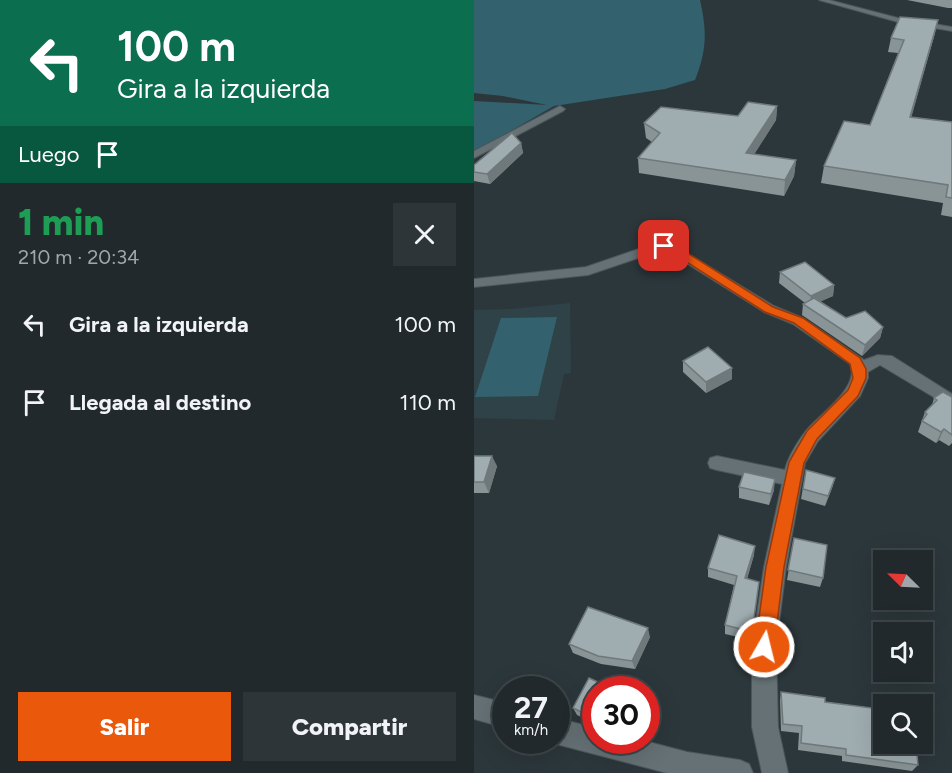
<!DOCTYPE html>
<html lang="es">
<head>
<meta charset="utf-8">
<style>
	body { margin:0; font-family:Figtree,sans-serif; background:#2d3538; color:#f1f3f6; height:100vh; display:flex; flex-direction:column; font-size:22px; white-space:nowrap }
	* { box-sizing:border-box; margin:0 }
	p { font-size:20px; color:#a2a6a9 }
	.icon { flex:none; width:33px; height:33px; fill:none; stroke:currentColor; stroke-width:2; stroke-linecap:round; stroke-linejoin:round }
	.map { position:relative; flex:1; overflow:hidden }
	.details { display:flex; flex-direction:column; background:#21292c; width:474px }
	.details>* { flex:none }
	.banner { background:#0b6e4f; color:#fff; overflow:hidden }
	.needle { width:39px; rotate:294deg }
	.controls { position:absolute; left:399px; top:550px; display:grid; gap:12px }
	.controls a { display:grid; place-items:center; width:60px; height:60px; border-radius:0px; background:#21292c; box-shadow:0 6px 24px #0002,0 0 0 2px #3e4548; font-size:30px }
	.speed { position:absolute; left:18px; top:676px; display:flex; gap:12px; font-size:30px; font-weight:700; text-align:center }
	.speed>* { display:grid; place-content:center; width:78px; height:78px; border-radius:50%; background:#21292c; box-shadow:0 6px 24px #0002,0 0 0 2px #3e4548; line-height:1 }
	.speed small { font-size:15px; font-weight:400 }
	.speed .limit { border:9px solid #d22; background:#fff; color:#111 }
	.pin { position:absolute; display:grid; place-items:center; width:51px; height:51px; color:#fff; margin:-26px; border-radius:12px; box-shadow:0 3px 9px #0006 }
	.me { position:absolute; width:66px; margin:-33px; rotate:8deg; stroke-linejoin:round; filter:drop-shadow(0 0 4px #0008) }
	.turn { display:flex; align-items:center; gap:21px; height:126px; padding:0 18px; font-size:27px }
	.turn .icon { width:78px; height:78px; stroke-width:2.5 }
	.turn b { display:block; font-size:42px; line-height:51px }
	.then { display:flex; align-items:center; height:57px; padding:0 18px; background:#0003; gap:12px; font-size:22px }
	.round { display:grid; place-items:center; flex:none; width:63px; height:63px; border-radius:0px; background:#2d3538 }
	.overview { display:flex; align-items:center; justify-content:space-between; height:102px; padding:0 18px }
	h1 { font-size:36px; font-weight:800; line-height:45px; color:#1e9e55 }
	.button { display:flex; gap:12px; margin-top:auto; padding:12px 18px }
	.button a { flex:1; height:69px; border-radius:0px; background:#ea580c; color:#fff; font-size:24px; font-weight:800; line-height:69px; text-align:center }
	.button a+a { background:#2d3538; color:#f1f3f6 }
	ul { padding:0; list-style:none }
	li { display:flex; align-items:center; gap:18px; height:78px; padding:0 18px }
	li div { flex:1 }
	li b { display:block; font-size:22px }
	li em { font-style:normal }
	main { display:flex; flex:1; min-height:0 }
	.map>svg:first-child { display:block }
	.built { fill:#2f4247 }
	.green { fill:#33616e }
	.lines { fill:none; stroke-linecap:round; stroke-linejoin:round }
	.minor-casing { stroke:#4c5558; stroke-width:2 }
	.secondary-casing { stroke:#4c5558; stroke-width:2 }
	.minor { fill:#657175; fill-rule:evenodd }
	.secondary { fill:#657175; fill-rule:evenodd }
	.wall { fill:#899497 }
	.shaded-wall { fill:#6f787b }
	.building { fill:#9facb0; stroke:#6f787b; stroke-width:1.5 }
	.route { fill:#ea580c; stroke:#983908; stroke-width:1.5 }
</style>
</head>
<body>
<main>
<section class="details">
<div class="banner">
<div class="turn"><svg class="icon" aria-label="left" viewBox="0 0 24 24"><path d="M17 20v-9H6M10 6l-5 5 5 5"/></svg><div><b>100 m</b>Gira a la izquierda</div></div>
<div class="then">Luego<svg class="icon" aria-label="arrive" viewBox="0 0 24 24"><path d="M6 21V4h12l-3 4 3 4H6"/></svg></div>
</div>
<div class="overview"><div><h1>1 min</h1><p>210 m · 20:34</p></div><a class="round"><svg class="icon" aria-label="close" viewBox="0 0 24 24"><path d="M6 6l12 12M18 6L6 18"/></svg></a></div>
<ul>
<li><svg class="icon" aria-label="left" viewBox="0 0 24 24"><path d="M17 20v-9H6M10 6l-5 5 5 5"/></svg><div><b>Gira a la izquierda</b></div><em>100 m</em></li>
<li><svg class="icon" aria-label="arrive" viewBox="0 0 24 24"><path d="M6 21V4h12l-3 4 3 4H6"/></svg><div><b>Llegada al destino</b></div><em>110 m</em></li>
</ul>
<div class="button"><a>Salir</a><a>Compartir</a></div>
</section>
<div class="map">
<svg width="478" height="773" viewBox="0 0 478 773">
	<rect width="100%" height="100%" fill="#2c373b"/>
	<polygon class="built" points="96,303 97,373 90,374 80,420 0,418 0,310 37,309"/>
	<g class="green">
		<path d="M0 0H226C233 31 233 50 221 80L191 89 80 106 0 152V101L73 105 29 96 0 93Z"/>
		<polygon points="83,317 64,396 1,397 27,318"/>
	</g>
	<g class="lines">
		<defs>
			<g id="minor">
				<polygon points="86,106 91,109 89,111 0,158 0,151"/>
				<path d="M196 243 300 306 329 318 390 360 404 355 418 356 478 394V408L406 365 394 372V378L386 396 344 441 331 463 312 567 302 647 304 727 314 773H288L278 727V647L290 567 308 484 243 470 236 468 234 463 236 458 243 456 311 470C314 456 323 443 331 432 344 415 387 388 376 364L319 324 290 312 193 251H185L114 275 0 287V279L112 267 179 244Z"/>
				<polygon points="0,695 32,703 32,728 0,719"/>
				<polygon points="82,718 122,728 122,741 171,741 213,752 266,760 275,764 279,773 193,773 82,744 75,741 82,741"/>
			</g>
			<polygon id="secondary" points="345,0 355,0 424,18 478,27 478,31 424,22"/>
		</defs>
		<use href="#minor" class="minor-casing"/>
		<use href="#secondary" class="secondary-casing"/>
		<use href="#minor" class="minor"/>
		<use href="#secondary" class="secondary"/>
	</g>
	<g class="wall">
		<polygon points="433,0 478,0 478,8 474,8"/>
		<polygon points="461,33 437,117 478,122 478,217 467,215 469,203 347,183 350,166 396,125 424,53 414,52 417,38"/>
		<polygon points="303,106 302,120 280,154 322,160 320,176 310,196 165,173 164,158 178,142 172,138 170,123 264,116"/>
		<polygon points="47,143 49,153 16,184 0,181 0,165"/>
		<polygon points="306,272 360,285 359,296 346,301 372,318 409,327 406,338 388,356 328,315 329,304 331,303 305,283"/>
		<polygon points="209,361 258,379 232,393 209,372"/>
		<polygon points="478,397 478,443 475,446 465,440 462,443 444,432 451,412 458,405 460,398"/>
		<polygon points="0,456 23,466 15,493 0,493"/>
		<polygon points="332,470 361,478 358,488 351,506 327,499"/>
		<polygon points="265,487 300,490 295,505 265,498"/>
		<polygon points="320,538 349,578 346,587 313,580"/>
		<polygon points="280,555 273,579 285,582 277,640 251,634 251,625 260,585 234,577 234,568"/>
		<polygon points="176,637 161,669 127,664 99,653 95,644"/>
		<polygon points="122,690 122,724 103,715 99,708"/>
		<polygon points="307,692 351,702 400,708 400,702 404,694 444,765 438,771 368,761 368,756 324,750 325,733 307,731 306,700"/>
	</g>
	<g class="shaded-wall">
		<polygon points="464,20 461,33 433,133 436,117"/>
		<polygon points="303,106 302,120 271,169 272,153"/>
		<polygon points="47,143 49,153 16,184 13,174"/>
		<polygon points="322,160 320,176 310,196 311,180"/>
		<polygon points="360,285 359,296 335,307 337,296"/>
		<polygon points="409,327 406,338 388,356 391,345"/>
		<polygon points="258,368 258,379 232,393 232,382"/>
		<polygon points="470,429 465,440 462,443 467,432"/>
		<polygon points="18,456 23,466 15,493 10,482"/>
		<polygon points="361,478 358,488 351,506 354,496"/>
		<polygon points="301,479 300,490 295,505 297,494"/>
		<polygon points="281,546 280,555 270,588 271,578"/>
		<polygon points="174,628 176,637 161,669 158,661"/>
	</g>
	<g class="building">
		<polygon points="426,17 464,20 436,117 478,122 478,198 472,197 474,185 350,166 370,121 396,125 430,40 417,38"/>
		<polygon points="274,102 303,106 272,153 322,160 311,180 164,158 186,133 170,123 187,107 264,116"/>
		<polygon points="38,133 47,143 13,174 0,172 0,165"/>
		<polygon points="331,262 360,285 337,296 306,272"/>
		<polygon points="340,298 372,318 391,311 409,327 391,345 329,304"/>
		<polygon points="234,347 258,368 232,382 209,361"/>
		<polygon points="469,392 478,397 478,435 470,429 467,432 448,421 453,414 451,412 463,400 460,398"/>
		<polygon points="0,456 18,456 10,482 0,482"/>
		<polygon points="332,470 361,478 354,496 329,489"/>
		<polygon points="270,472 301,479 297,494 265,487"/>
		<polygon points="245,535 281,546 271,578 285,582 278,632 251,625 263,576 234,568"/>
		<polygon points="320,538 353,545 349,578 314,570"/>
		<polygon points="114,607 174,628 158,661 124,656 95,644"/>
		<polygon points="115,678 141,690 122,690 122,719 99,708"/>
		<polygon points="307,692 351,698 351,702 405,709 404,694 437,698 438,705 410,705 410,744 442,744 444,765 372,755 372,749 327,743 328,726 309,724"/>
	</g>
	<polygon class="route" points="190,243 204,247 299,307 329,318 386,358 392,369 392,378 384,396 343,439 330,463 310,567 300,647 297,654 290,656 284,654 281,647 292,567 315,462 333,431 374,390 379,378 376,364 320,323 291,312 197,252 186,248 186,244"/>
</svg>
<div class="controls">
<a><svg class="needle" viewBox="-14 -14 28 28"><path d="M0-13l5 13h-10z" fill="#e53935"/><path d="M0 13l5-13h-10z" fill="#a2a6a9"/></svg></a>
<a><svg class="icon" aria-label="sound" viewBox="0 0 24 24"><path d="M4 9h4l5-4v14l-5-4H4zM17 9q2 3 0 6"/></svg></a>
<a><svg class="icon" aria-label="search" viewBox="0 0 24 24"><circle cx="10" cy="10" r="6"/><path d="M15 15l6 6"/></svg></a>
</div>
<div class="speed"><div>27<small>km/h</small></div><div class="limit">30</div></div>
<div class="pin" style="left:190px;top:246px;background:#d93025"><svg class="icon" aria-label="arrive" viewBox="0 0 24 24"><path d="M6 21V4h12l-3 4 3 4H6"/></svg></div>
<svg class="me" style="left:290px;top:647px" viewBox="-20 -20 40 40"><circle r="17" fill="#ea580c" stroke="#fff" stroke-width="3"/><path d="M0-11L8 9 0 5-8 9z" fill="#fff"/></svg>
</div>
</main>
</body>
</html>
